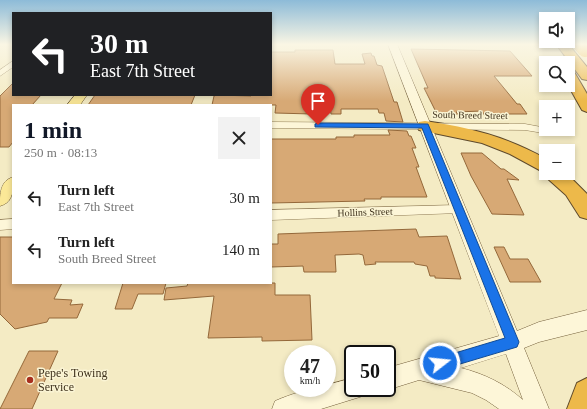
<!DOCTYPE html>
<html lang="en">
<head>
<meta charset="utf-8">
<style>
	body { margin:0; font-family:Georgia,serif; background:#f2f2f2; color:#222; height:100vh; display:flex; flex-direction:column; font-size:15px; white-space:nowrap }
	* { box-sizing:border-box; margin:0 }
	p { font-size:13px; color:#767676 }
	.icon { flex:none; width:22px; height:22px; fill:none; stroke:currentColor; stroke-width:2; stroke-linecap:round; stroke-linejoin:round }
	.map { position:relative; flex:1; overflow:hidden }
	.details { position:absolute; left:12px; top:104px; width:260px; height:180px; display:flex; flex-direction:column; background:#fff; border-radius:0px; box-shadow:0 2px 6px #0003 }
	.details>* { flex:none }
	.top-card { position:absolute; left:12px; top:12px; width:260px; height:84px; border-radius:0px; box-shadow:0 2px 6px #0003; background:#202124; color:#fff; overflow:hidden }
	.buttons { position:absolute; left:539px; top:12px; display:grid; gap:8px }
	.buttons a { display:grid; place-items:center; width:36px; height:36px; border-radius:0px; background:#fff; box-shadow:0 2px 6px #0003; font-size:20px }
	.speed { position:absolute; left:284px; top:345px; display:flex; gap:8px; font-size:20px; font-weight:700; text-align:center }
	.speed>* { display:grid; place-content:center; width:52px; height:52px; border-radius:50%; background:#fff; box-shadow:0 2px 6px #0003; line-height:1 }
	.speed small { font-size:10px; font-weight:400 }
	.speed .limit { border:2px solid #111; border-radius:6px; background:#fff; color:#111 }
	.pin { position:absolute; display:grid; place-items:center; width:34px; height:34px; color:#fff; margin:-41px -17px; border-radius:50% 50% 50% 0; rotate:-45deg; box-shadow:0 0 4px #0007 }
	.pin .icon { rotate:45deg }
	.me { position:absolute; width:44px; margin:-22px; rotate:74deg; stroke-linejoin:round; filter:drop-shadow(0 0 3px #0008) }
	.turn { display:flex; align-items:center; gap:14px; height:84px; padding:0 12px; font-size:18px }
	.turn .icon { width:52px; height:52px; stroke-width:2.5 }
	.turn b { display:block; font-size:28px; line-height:34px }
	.round { display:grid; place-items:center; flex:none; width:42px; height:42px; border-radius:0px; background:#f2f2f2 }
	.summary { display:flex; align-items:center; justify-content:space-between; height:68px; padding:0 12px }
	h1 { font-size:24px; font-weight:600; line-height:30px; color:#111827 }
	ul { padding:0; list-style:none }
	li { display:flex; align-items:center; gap:12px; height:52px; padding:0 12px }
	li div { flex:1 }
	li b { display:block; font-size:15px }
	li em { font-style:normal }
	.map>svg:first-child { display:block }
	.building { fill:#d7a975; stroke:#94683a }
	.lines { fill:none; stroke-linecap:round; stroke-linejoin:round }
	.street-casing { stroke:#917d57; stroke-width:1 }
	.secondary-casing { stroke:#735e3a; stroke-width:1 }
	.primary-casing { stroke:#5f4a2c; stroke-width:1 }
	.highway-casing { stroke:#5f4a2c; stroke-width:2 }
	.street { fill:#fdf6d8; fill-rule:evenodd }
	.secondary { fill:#fdf6d8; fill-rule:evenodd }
	.primary { fill:#fbe897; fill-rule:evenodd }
	.highway { fill:#edb94a; fill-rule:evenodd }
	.highway-bridge-casing { stroke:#5f4a2c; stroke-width:14; stroke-linecap:butt }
	.highway-bridge { stroke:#edb94a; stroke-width:14 }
	.route { fill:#1a73e8; stroke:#114b97 }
	.poi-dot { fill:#a82f1f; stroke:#faf4d4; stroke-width:1.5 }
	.labels { text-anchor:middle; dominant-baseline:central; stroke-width:3; stroke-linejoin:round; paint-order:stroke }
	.street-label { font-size:10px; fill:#3f321d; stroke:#faf4d4 }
	.near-poi-label { font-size:12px; fill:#3f321d; stroke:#faf4d4; text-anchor:start }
</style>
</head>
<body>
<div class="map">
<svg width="587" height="409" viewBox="0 0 587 409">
	<rect width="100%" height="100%" fill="#f4ebc4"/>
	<g class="building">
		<polygon points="411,49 510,51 532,76 494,76 517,104 520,104 527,114 494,114 497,118 486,118 482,111 456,112 458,114 439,115 438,112 436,112 424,88 428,88"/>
		<polygon points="295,50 333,50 335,64 365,64 362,54 371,53 372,56 374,56 377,65 382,66 394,102 397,102 403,122 386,121 384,113 379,113 378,109 341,109 341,114 331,114 330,105 312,105 312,114 275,113 276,105 212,105 214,96 217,95 251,96 252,95 271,95 271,52 295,52"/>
		<polygon points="13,83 13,95 41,95 32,105 13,105 13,142 9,147 0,147 0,96"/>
		<polygon points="95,95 195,95 191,105 88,105"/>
		<polygon points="388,130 407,131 409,136 411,136 416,148 412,148 419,167 416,167 427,197 381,197 381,199 364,199 365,201 271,203 271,139 336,139 336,137 354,137 354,135 390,135"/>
		<polygon points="461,153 482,153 501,169 504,169 519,180 507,179 524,215 492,214 471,176"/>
		<polygon points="416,229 419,237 447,236 461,279 435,278 435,276 430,276 427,266 415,264 414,262 375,262 376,264 365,265 363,255 359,254 335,255 336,272 304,272 303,266 271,267 271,244 278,244 278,234"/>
		<polygon points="0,237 13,237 13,283 62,283 54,299 72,300 70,305 83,304 77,318 49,318 47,322 15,329 0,314"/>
		<polygon points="494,247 504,247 510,259 528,259 541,282 510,282"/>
		<polygon points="123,283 166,283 163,294 138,294 132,309 115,309"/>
		<polygon points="188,283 275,283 275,295 310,295 312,340 262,341 262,337 208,338 214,296 164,300 166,288 187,286"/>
		<polygon points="29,351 58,351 32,409 0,409"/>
	</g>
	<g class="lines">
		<defs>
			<g id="street">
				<polygon points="13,61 13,67 0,76 0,70"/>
				<polygon points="271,122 525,124 552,129 553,131 549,134 525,130 271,128"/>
				<polygon points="459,205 463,206 465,209 463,212 459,213 271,220 271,210"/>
				<polygon points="13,219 13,229 0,230 0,220"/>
			</g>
			<g id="secondary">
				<path d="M388 44H397L517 331 539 322 587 310V330L539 342 524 348 549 409H499L486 400 472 393 419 380 387 390 383 388H387V368L499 336ZM506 354 523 400C505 384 485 374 461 368Z"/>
				<path d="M353 378V388H366L363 396 321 409H272L275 401C291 394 310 388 327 388V385Z"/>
			</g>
			<g id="primary">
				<polygon points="558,44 587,44 587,47 563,47"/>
				<polygon points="75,95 87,95 80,105 67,105"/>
				<path d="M13 177C13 190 14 202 0 206 0 194 0 181 13 177Z"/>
			</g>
			<g id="highway">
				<polygon points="556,44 568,44 587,67 587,80 582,79"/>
				<polygon points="568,69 573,70 587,94 587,112 582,110 568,85"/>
				<path d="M425 121C468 127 508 137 546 159V173H566L587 194V219L580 217 566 195 547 178 545 173 510 154 482 143 419 130 417 126 419 122Z"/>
				<polygon points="587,378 587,409 567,409 577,383"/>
			</g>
		</defs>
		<use href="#street" class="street-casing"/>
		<use href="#secondary" class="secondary-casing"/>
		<use href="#primary" class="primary-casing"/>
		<use href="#highway" class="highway-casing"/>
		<use href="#street" class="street"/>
		<use href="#secondary" class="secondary"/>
		<use href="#primary" class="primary"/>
		<use href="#highway" class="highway"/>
		<defs>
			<polyline id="highway-bridge" points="580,44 585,50"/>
		</defs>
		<use href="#highway-bridge" class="highway-bridge-casing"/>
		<use href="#highway-bridge" class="highway-bridge"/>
	</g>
	<linearGradient id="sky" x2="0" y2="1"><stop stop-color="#8dbbd8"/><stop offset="0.44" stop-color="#faf6e4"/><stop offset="1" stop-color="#faf6e4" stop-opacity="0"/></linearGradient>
	<rect width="587" height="101" fill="url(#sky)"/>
	<polygon class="route" points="318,123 428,124 519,342 517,347 440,370 435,368 434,363 435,359 505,338 422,128 315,127 315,124"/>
	<circle class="poi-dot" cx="30" cy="380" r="4"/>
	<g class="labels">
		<g class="street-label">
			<text transform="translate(470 115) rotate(1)">South Breed Street</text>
			<text transform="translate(365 212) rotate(-2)">Hollins Street</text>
		</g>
		<g class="near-poi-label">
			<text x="38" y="373">Pepe's Towing<tspan x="38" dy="14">Service</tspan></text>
		</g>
	</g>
</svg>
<div class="buttons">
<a><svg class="icon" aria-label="sound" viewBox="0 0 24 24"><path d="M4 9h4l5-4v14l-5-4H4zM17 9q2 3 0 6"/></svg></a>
<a><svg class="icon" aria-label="search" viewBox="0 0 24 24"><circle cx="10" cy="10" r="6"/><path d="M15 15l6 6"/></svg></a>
<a>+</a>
<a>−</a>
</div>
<div class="speed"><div>47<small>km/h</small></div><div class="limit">50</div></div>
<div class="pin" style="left:318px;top:125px;background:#d93025"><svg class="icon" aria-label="arrive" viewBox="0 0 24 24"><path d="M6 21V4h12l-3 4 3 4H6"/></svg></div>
<svg class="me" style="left:440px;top:363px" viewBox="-20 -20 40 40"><circle r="17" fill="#1a73e8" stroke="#fff" stroke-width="3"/><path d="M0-11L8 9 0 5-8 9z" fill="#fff"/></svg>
<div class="top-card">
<div class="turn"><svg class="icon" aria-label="left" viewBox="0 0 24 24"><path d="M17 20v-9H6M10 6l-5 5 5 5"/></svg><div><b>30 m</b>East 7th Street</div></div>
</div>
<section class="details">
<div class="summary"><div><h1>1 min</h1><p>250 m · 08:13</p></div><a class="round"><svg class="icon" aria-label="close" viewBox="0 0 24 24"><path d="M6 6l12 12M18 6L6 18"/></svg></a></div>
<ul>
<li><svg class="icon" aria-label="left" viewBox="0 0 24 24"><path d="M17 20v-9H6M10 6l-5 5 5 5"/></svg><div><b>Turn left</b><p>East 7th Street</p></div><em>30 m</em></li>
<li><svg class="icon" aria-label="left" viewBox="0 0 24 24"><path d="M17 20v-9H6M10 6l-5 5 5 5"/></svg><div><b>Turn left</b><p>South Breed Street</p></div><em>140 m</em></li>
</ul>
</section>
</div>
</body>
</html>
